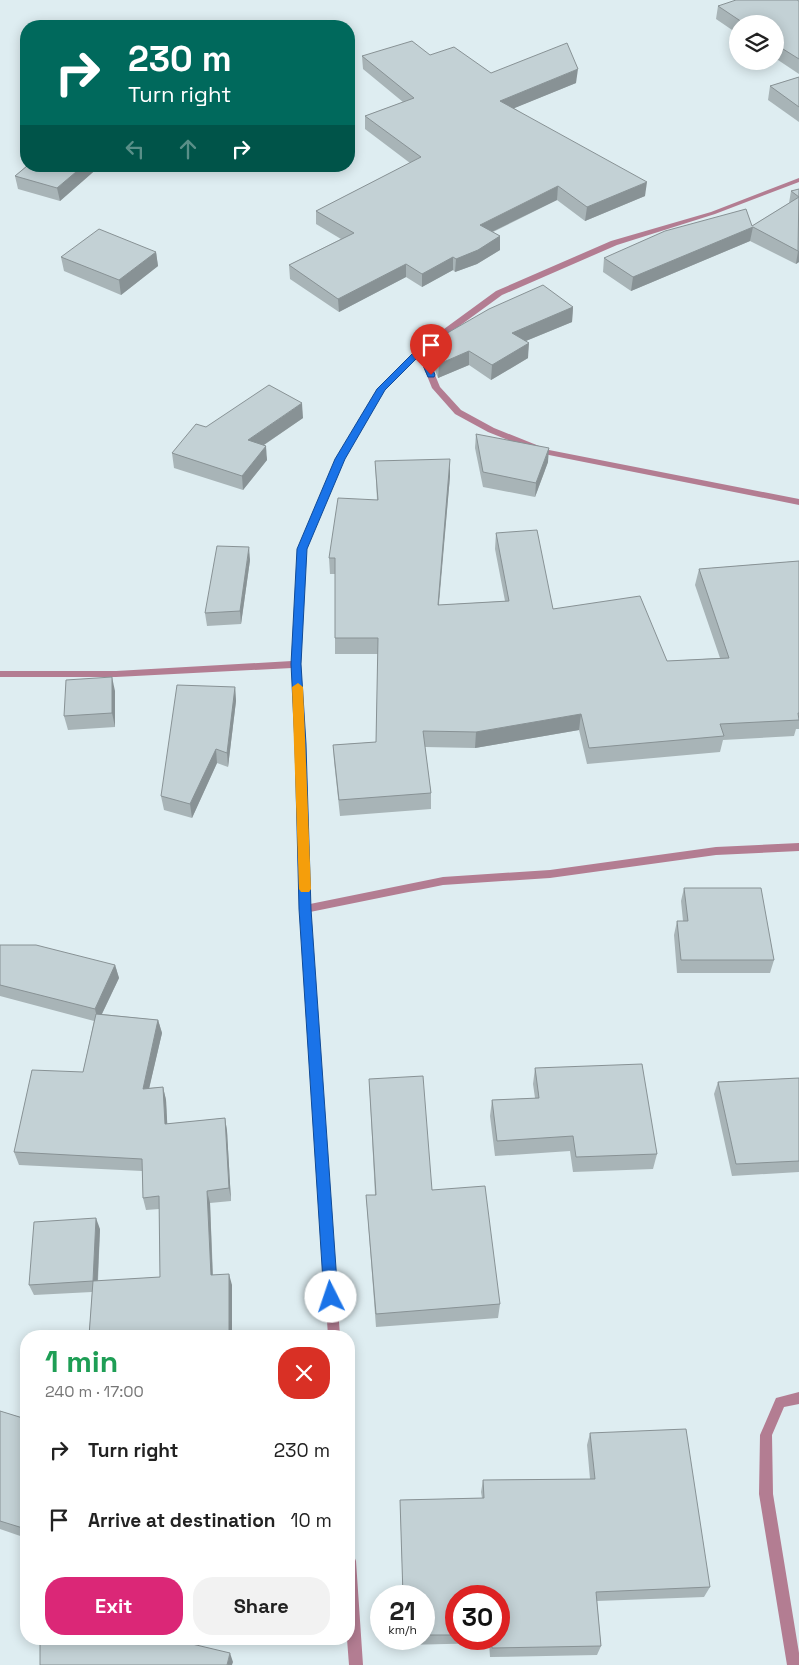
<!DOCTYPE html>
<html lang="en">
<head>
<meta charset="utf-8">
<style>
	body { margin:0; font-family:"Space Grotesk",sans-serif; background:#f2f2f2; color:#222; height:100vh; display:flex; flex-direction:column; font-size:19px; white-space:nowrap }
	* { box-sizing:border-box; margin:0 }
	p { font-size:16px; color:#767676 }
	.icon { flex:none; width:28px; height:28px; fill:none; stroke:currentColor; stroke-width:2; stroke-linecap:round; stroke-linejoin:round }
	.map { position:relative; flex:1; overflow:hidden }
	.drawer { position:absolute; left:20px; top:1330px; width:335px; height:315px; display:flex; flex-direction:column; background:#fff; border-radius:20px; box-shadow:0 2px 12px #0003 }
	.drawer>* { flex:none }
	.guide { position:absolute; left:20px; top:20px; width:335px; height:152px; border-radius:20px; box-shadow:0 2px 12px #0003; background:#00695c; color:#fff; overflow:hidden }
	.tools { position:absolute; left:729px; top:15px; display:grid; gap:10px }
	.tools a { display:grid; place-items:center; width:55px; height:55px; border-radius:50%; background:#fff; box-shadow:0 2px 12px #0003; font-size:25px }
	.speed { position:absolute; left:370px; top:1585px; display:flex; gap:10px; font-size:25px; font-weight:700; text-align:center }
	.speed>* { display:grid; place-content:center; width:65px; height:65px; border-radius:50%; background:#fff; box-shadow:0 2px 12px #0003; line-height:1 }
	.speed small { font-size:12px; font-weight:400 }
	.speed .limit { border:8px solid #d22; background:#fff; color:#111 }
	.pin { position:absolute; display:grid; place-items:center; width:42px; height:42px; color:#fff; margin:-51px -21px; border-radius:50% 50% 50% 0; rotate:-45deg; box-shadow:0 0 5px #0007 }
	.pin .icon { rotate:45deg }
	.me { position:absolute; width:55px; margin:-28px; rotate:356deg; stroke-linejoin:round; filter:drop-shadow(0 0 4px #0008) }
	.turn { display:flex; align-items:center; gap:18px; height:105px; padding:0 25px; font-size:22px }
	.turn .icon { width:65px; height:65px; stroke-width:2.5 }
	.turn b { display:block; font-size:35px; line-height:42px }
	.lanes { display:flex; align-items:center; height:48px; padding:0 25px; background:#0003; justify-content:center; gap:25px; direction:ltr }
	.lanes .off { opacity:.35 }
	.round { display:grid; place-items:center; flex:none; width:52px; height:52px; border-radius:20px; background:#f2f2f2 }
	.headline { display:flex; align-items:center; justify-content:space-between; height:85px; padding:0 25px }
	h1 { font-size:30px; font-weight:700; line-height:38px; color:#1e9e55 }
	.cta { display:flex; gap:10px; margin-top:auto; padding:10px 25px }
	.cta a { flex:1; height:58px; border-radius:20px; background:#db2777; color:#fff; font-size:20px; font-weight:700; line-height:58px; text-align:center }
	.cta a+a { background:#f2f2f2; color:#222 }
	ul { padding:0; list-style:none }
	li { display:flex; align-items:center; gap:15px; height:70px; padding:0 25px }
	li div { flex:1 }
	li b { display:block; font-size:19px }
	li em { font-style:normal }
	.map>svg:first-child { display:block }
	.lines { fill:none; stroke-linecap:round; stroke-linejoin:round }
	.minor { fill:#b37d92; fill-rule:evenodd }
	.wall { fill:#a8b4b7; fill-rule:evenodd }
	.shaded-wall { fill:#889295 }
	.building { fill:#c3d1d5; stroke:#889295 }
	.route { fill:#1a73e8; stroke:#114b97 }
	.slow { fill:#f59e0b }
</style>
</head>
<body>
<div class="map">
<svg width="799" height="1665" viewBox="0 0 799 1665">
	<rect width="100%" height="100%" fill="#deedf1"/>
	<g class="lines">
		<g class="minor">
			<polygon points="799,178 799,182 715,214 617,245 502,295 425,351 440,387 461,410 494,428 549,450 799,499 799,505 544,454 488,432 455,414 432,388 419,356 384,390 344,459 306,549 301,664 310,904 443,877 550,870 716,847 799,843 799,851 716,855 550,878 443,885 310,912 340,1336 328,1336 300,909 292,668 116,677 0,677 0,671 116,671 292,661 298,549 336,459 377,389 418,348 496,291 611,241 711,212"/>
			<polygon points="799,1392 799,1404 784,1407 772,1435 773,1494 799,1653 799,1665 787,1665 759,1494 760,1435 776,1398"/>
			<polygon points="349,1554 354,1556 356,1561 363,1665 349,1665 347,1639 349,1639"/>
		</g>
	</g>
	<g class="wall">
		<polygon points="799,1 799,74 775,58 775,24 738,24 738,34 716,19 718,6"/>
		<polygon points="430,55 491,73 576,83 514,108 645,196 585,221 557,200 493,232 500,236 500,250 477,264 455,272 453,270 422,287 406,277 339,312 290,279 289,265 341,239 316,224 316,211 410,163 365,129 365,116 403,102 363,69 362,56"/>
		<polygon points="799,77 799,122 768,100 770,86"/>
		<polygon points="27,166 100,166 60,201 18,189 15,176"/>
		<polygon points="799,189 799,262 796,264 750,241 631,291 603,272 604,258 752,226 789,203 791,191"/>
		<polygon points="156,252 158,266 121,295 64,271 61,257"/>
		<polygon points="573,307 572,322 526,341 528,358 491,380 469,365 438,378 430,357 430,343"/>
		<polygon points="303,418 264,445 267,460 243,490 174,468 172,453 206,427"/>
		<polygon points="476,434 548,462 535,497 483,487 475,448"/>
		<polygon points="375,461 450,476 439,605 505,601 495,549 496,533 553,609 667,661 720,658 695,585 699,569 799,561 799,729 796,729 794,736 723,740 720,752 587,764 579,730 475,748 425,747 431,793 431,809 340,816 334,761 333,745 376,742 378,654 335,654 335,574 330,574 329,558 377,500"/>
		<polygon points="250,560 241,624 207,626 205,613"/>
		<polygon points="235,687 236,701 228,767 217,763 192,818 164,810 161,796"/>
		<polygon points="115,691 115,727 68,730 64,716"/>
		<polygon points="684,888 774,960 770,973 677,973 674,935 677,921 683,921 681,901"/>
		<polygon points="0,945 115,965 119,978 102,1014 158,1020 162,1033 149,1088 163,1087 166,1100 167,1124 225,1118 227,1131 231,1201 210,1203 213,1275 232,1285 232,1336 89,1336 92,1292 34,1295 29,1285 100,1229 98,1281 160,1277 159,1209 146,1210 143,1198 142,1171 19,1165 14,1152 83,1072 94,1021 0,996"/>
		<polygon points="535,1068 657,1154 653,1169 573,1172 570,1151 495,1156 490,1116 492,1100 535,1098 533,1084"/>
		<polygon points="799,1078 799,1172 732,1176 714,1094 718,1082"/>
		<polygon points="369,1079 432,1190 500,1304 498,1318 376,1327 366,1195 375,1195"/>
		<polygon points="0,1411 26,1419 26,1538 0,1529"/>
		<path d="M590 1433 710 1587 704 1597 597 1601 601 1646 597 1655 490 1657 489 1643 404 1645V1639H424V1596H403L400 1500 482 1498 481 1492 483 1480 590 1479 587 1445ZM456 1596 499 1639H456Z"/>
	</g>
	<g class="shaded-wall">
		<polygon points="578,69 576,83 500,114 500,101"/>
		<polygon points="83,166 100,166 60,201 57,188"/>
		<polygon points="647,182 645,196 585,221 587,207"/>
		<polygon points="558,186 557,200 479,238 480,225"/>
		<polygon points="753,227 750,241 631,291 633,277"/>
		<polygon points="500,236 500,250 477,264 455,272 456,259"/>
		<polygon points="798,251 799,251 799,262 796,264"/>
		<polygon points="156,252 158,266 121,295 119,280"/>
		<polygon points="453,257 453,270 422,287 422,274"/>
		<polygon points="406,264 406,277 339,312 338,299"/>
		<polygon points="573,307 572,322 511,347 512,333"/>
		<polygon points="529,343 528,358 491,380 492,365"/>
		<polygon points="469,351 469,365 438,378 439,364"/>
		<polygon points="302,403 303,418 249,455 248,440"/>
		<polygon points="266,446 267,460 243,490 242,476"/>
		<polygon points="549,448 548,462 535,497 536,483"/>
		<polygon points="450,459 450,476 437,622 438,605"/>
		<polygon points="249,547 250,560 241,624 240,611"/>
		<polygon points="112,677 115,691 115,727 112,713"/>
		<polygon points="235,687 236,701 228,767 227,753"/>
		<polygon points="581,714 579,730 475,748 476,732"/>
		<polygon points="216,749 217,763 192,818 190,804"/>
		<polygon points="115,965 119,978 98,1022 95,1009"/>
		<polygon points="158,1020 162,1033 146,1102 143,1089"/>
		<polygon points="163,1087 166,1100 168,1137 165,1124"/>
		<polygon points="225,1118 227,1131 231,1201 229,1188"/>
		<polygon points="207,1191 210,1203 213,1286 211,1275"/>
		<polygon points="96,1218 100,1229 97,1292 93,1281"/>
		<polygon points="229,1274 232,1285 232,1336 229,1336"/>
		<polygon points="230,1653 233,1662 232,1665 227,1665"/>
	</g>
	<g class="building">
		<polygon points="736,0 797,0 799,1 799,59 775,44 775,24 745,24 718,6"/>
		<polygon points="412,41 430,55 454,47 491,73 567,43 578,69 500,101 647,182 587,207 558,186 480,225 500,236 478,250 456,259 453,257 422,274 406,264 338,299 289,265 354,233 316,211 421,157 365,116 414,98 362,56"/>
		<polygon points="799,77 799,107 770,86"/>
		<polygon points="27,166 83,166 57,188 15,176"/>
		<polygon points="799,189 798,251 753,227 633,277 604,258 665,231 746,209 752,226 799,197 791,191"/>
		<polygon points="99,229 156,252 119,280 61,257"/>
		<polygon points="543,285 573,307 512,333 529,343 492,365 469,351 439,364 430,343 489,309"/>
		<polygon points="269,385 302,403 248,440 266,446 242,476 172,453 196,424 206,427"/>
		<polygon points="476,434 549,448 536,483 483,472"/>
		<polygon points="450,459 438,605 509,601 496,533 537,530 553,609 640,596 667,661 729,658 699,569 799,561 799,713 798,713 799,720 720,724 724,736 589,748 581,714 476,732 423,731 431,793 339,800 333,745 376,742 378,638 335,638 335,558 329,558 338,498 378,500 375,461"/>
		<polygon points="217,546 249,547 240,611 205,613"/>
		<polygon points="112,677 112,713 64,716 66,680"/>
		<polygon points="177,685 235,687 227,753 216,749 190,804 161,796"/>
		<polygon points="684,888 761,888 774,960 681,960 677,921 688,921"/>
		<polygon points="0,945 36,945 115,965 95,1009 0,985"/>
		<polygon points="96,1014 158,1020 143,1089 163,1087 165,1124 225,1118 229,1188 207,1191 211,1275 229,1274 229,1336 89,1336 93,1281 160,1277 159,1196 143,1198 142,1159 14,1152 32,1070 83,1072"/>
		<polygon points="642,1064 657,1154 576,1157 573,1136 497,1141 492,1100 539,1098 535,1068"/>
		<polygon points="423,1076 432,1190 485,1186 500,1304 376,1314 366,1195 376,1195 369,1079"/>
		<polygon points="799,1078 799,1161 736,1164 718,1082"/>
		<polygon points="96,1218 93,1281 29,1285 34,1222"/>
		<polygon points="0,1411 26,1419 26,1529 0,1521"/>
		<polygon points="686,1429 710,1587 596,1592 601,1646 492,1648 491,1639 499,1639 499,1596 456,1596 456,1635 424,1635 424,1596 403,1596 400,1500 484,1498 483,1480 595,1479 590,1433"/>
		<polygon points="40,1639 171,1639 230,1653 227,1665 40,1665"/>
	</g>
	<polygon class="route" points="421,347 426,350 435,375 434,377 428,377 419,356 385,390 345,459 307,549 301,664 306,744 311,909 338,1297 336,1302 331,1304 326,1302 324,1297 299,909 295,744 291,664 297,549 335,459 377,389 418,348"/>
	<polygon class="slow" points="298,683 303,687 311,889 309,892 301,892 299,889 292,687"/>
</svg>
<div class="tools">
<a><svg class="icon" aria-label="layers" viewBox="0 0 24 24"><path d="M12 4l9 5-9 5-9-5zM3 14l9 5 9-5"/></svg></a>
</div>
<div class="speed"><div>21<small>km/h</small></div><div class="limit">30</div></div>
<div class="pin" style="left:431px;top:375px;background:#d93025"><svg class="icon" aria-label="arrive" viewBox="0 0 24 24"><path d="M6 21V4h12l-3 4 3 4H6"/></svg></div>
<svg class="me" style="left:331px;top:1297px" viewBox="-20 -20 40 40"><circle r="19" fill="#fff"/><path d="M0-13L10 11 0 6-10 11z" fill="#1a73e8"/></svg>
<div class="guide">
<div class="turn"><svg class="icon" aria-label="right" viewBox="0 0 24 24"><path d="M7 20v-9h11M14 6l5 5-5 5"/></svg><div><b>230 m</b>Turn right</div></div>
<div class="lanes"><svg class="icon off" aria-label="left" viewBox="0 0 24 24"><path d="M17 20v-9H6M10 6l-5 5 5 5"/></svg><svg class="icon off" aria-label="ahead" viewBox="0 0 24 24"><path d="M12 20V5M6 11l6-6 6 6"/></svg><svg class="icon" aria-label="right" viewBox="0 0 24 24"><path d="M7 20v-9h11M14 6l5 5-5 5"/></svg></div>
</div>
<section class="drawer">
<div class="headline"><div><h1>1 min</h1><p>240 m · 17:00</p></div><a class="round" style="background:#d93025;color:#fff"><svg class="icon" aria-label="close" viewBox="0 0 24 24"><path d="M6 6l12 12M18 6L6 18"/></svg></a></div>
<ul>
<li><svg class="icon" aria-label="right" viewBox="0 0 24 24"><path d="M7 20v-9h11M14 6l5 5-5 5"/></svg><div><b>Turn right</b></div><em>230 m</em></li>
<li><svg class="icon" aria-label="arrive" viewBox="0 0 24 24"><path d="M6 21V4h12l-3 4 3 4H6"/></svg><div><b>Arrive at destination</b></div><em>10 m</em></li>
</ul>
<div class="cta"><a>Exit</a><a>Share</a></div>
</section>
</div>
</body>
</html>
